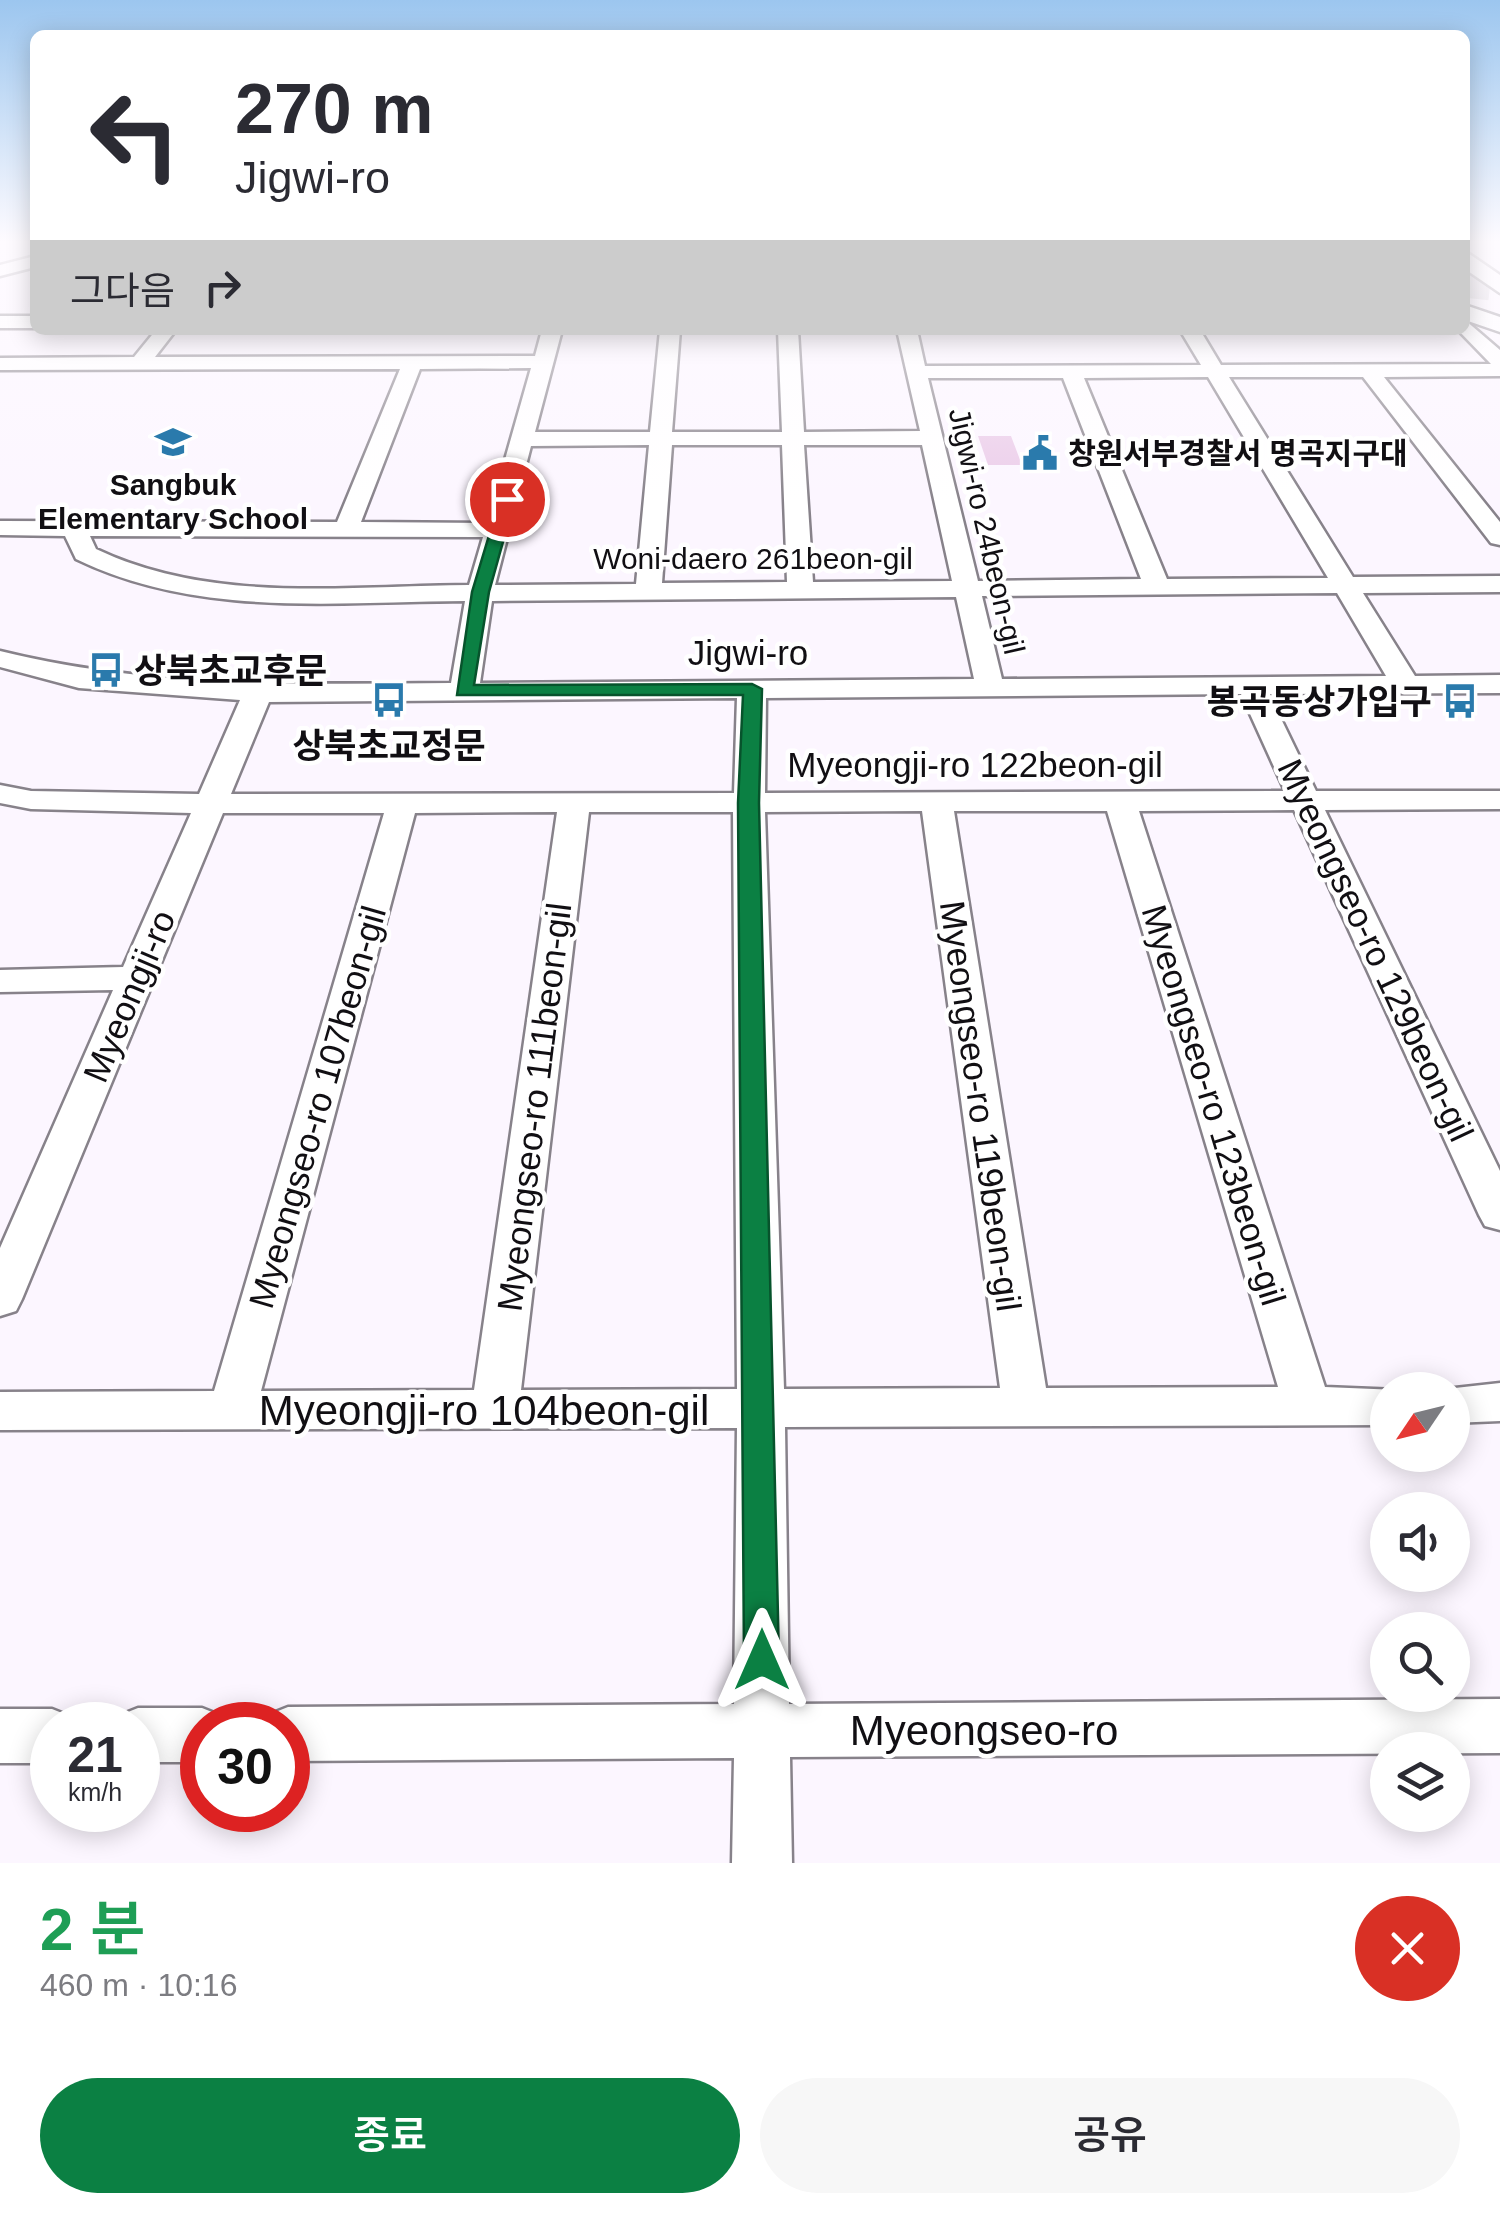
<!DOCTYPE html>
<html lang="ko">
<head>
<meta charset="utf-8">
<style>
	body { margin:0; font-family:Arial,"Noto Sans KR",sans-serif; background:#f7f7f7; color:#2b2b33; height:100vh; display:flex; flex-direction:column; font-size:38px; white-space:nowrap }
	* { box-sizing:border-box; margin:0 }
	p { font-size:32px; color:#7c7c81 }
	.icon { flex:none; width:55px; height:55px; fill:none; stroke:currentColor; stroke-width:2; stroke-linecap:round; stroke-linejoin:round }
	.map { position:relative; height:1863px; overflow:hidden }
	.details { display:flex; flex-direction:column; background:#fff; flex:1 }
	.details>* { flex:none }
	.banner { position:absolute; left:30px; top:30px; width:1440px; height:305px; border-radius:15px; box-shadow:0 5px 25px #0003; background:#fff; color:#2b2b33; overflow:hidden }
	.needle { width:65px; rotate:235deg }
	.buttons { position:absolute; left:1370px; top:1372px; display:grid; gap:20px }
	.buttons a { display:grid; place-items:center; width:100px; height:100px; border-radius:50%; background:#fff; box-shadow:0 5px 25px #0003; font-size:50px }
	.speed { position:absolute; left:30px; top:1702px; display:flex; gap:20px; font-size:50px; font-weight:700; text-align:center }
	.speed>* { display:grid; place-content:center; width:130px; height:130px; border-radius:50%; background:#fff; box-shadow:0 5px 25px #0003; line-height:1 }
	.speed small { font-size:25px; font-weight:400 }
	.speed .limit { border:15px solid #d22; background:#fff; color:#111 }
	.pin { position:absolute; display:grid; place-items:center; width:85px; height:85px; color:#fff; margin:-42px; border:5px solid #fff; border-radius:50%; box-shadow:0 2px 10px #0007 }
	.me { position:absolute; width:110px; margin:-55px; rotate:0deg; stroke-linejoin:round; filter:drop-shadow(0 0 8px #0008) }
	.turn { display:flex; align-items:center; gap:35px; height:210px; padding:0 40px; font-size:45px }
	.turn .icon { width:130px; height:130px; stroke-width:2.5 }
	.turn b { display:block; font-size:70px; line-height:85px }
	.then { display:flex; align-items:center; height:95px; padding:0 40px; background:#0003; gap:20px; font-size:38px }
	.round { display:grid; place-items:center; flex:none; width:105px; height:105px; border-radius:52px; background:#f7f7f7 }
	.overview { display:flex; align-items:center; justify-content:space-between; height:170px; padding:0 40px }
	h1 { font-size:60px; font-weight:600; line-height:75px; color:#1e9e55 }
	.action { display:flex; gap:20px; margin-top:auto; padding:20px 40px }
	.action a { flex:1; height:115px; border-radius:60px; background:#0b8043; color:#fff; font-size:40px; font-weight:600; line-height:115px; text-align:center }
	.action a+a { background:#f7f7f7; color:#2b2b33 }
	.map>svg:first-child { display:block }
	.building { fill:#ebcce9 }
	.lines { fill:none; stroke-linecap:round; stroke-linejoin:round }
	.major-tunnel { stroke:#d9d3dc; stroke-width:25; stroke-dasharray:25 12; stroke-linecap:butt }
	.minor-casing { stroke:#87828a; stroke-width:5 }
	.major-casing { stroke:#87828a; stroke-width:5 }
	.minor { fill:#fff; fill-rule:evenodd }
	.major { fill:#fff; fill-rule:evenodd }
	.route { fill:#0b8043; stroke:#07532c; stroke-width:2.5 }
	.labels { text-anchor:middle; dominant-baseline:central; stroke-width:9; stroke-linejoin:round; paint-order:stroke }
	.far-poi-label { font-size:30px; font-weight:bold; fill:#110f13; stroke:#fff; text-anchor:start }
	.far-street-label { font-size:30px; fill:#110f13; stroke:#fff }
	.street-label { font-size:35px; fill:#110f13; stroke:#fff }
	.poi-label { font-size:35px; font-weight:bold; fill:#110f13; stroke:#fff; text-anchor:start }
	.near-street-label { font-size:42px; fill:#110f13; stroke:#fff }
</style>
</head>
<body>
<div class="map">
<svg width="1500" height="1863" viewBox="0 0 1500 1863">
	<rect width="100%" height="100%" fill="#fcf6ff"/>
	<polygon class="building" points="978,436 1011,436 1022,465 988,465"/>
	<g class="lines">
		<polyline class="major-tunnel" points="1465,285 1500,289"/>
		<defs>
			<g id="minor">
				<polygon points="35,256 35,267 0,276 0,265"/>
				<rect x="0" y="316" width="35" height="12"/>
				<path d="M1465 320 1500 350V376L1384 377 1500 522V545L1491 543 1363 377H1229L1353 577 1500 576V592L1363 593 1415 676 1500 675V693L1269 694 1316 791H1500V809L1325 810 1500 1171V1230L1485 1226 1479 1215 1294 810 1139 811 1325 1387 1398 1390H1388V1425L785 1427 789 1704 1500 1699V1753L790 1757 792 1863H732L734 1758 288 1761V1725H264L268 1715 288 1707 734 1704 737 1428 0 1430V1392L214 1391 384 813H223L22 1299 16 1311 0 1316V1248L113 990 0 992V970L123 967 191 813 31 809 0 803V785L31 791 199 794 240 700 79 688 0 667V651C149 688 298 684 451 683L465 601C334 602 198 618 76 559L65 536 0 535V521L337 522 400 369 0 370V358L134 357 156 330H176L155 357 535 356 542 330H562L535 432H650L660 330H680L672 432H782L778 330H798L804 432 920 431 897 330H917L925 366 1201 365 1180 330H1200L1221 365 1491 364 1458 330H1465ZM531 368 487 523 361 522 420 369ZM1208 377 1328 578 1167 579 1084 378ZM928 378H1063L1141 579 978 581ZM649 445 636 584 495 585 531 446ZM672 445H782L787 582 662 583ZM804 445H922L952 581 813 582ZM90 536 483 537 469 585C344 586 212 604 96 549ZM1337 593 1386 676 1002 679 982 596ZM956 597 974 679 480 683 492 601ZM1241 694 1285 791 765 793 766 698ZM737 698 734 793 231 794 269 702ZM922 811 1000 1388 784 1389 765 812ZM954 811H1107L1278 1387 1046 1388ZM557 812 474 1390 261 1391 415 813ZM589 812H733L737 1389 521 1390Z"/>
				<polygon points="1500,1383 1500,1421 1452,1423 1452,1390 1437,1390"/>
				<polygon points="138,1708 202,1708 222,1716 226,1725 202,1725 202,1762 138,1762 138,1725 114,1725 118,1716"/>
				<polygon points="0,1709 52,1709 72,1717 75,1725 52,1725 52,1763 0,1763"/>
			</g>
			<g id="major">
				<polygon points="1465,251 1500,275 1500,293 1465,269"/>
				<polygon points="1465,305 1500,317 1500,332 1465,320"/>
			</g>
		</defs>
		<use href="#minor" class="minor-casing"/>
		<use href="#major" class="major-casing"/>
		<use href="#minor" class="minor"/>
		<use href="#major" class="major"/>
	</g>
	<linearGradient id="sky" x2="0" y2="1"><stop stop-color="#9cc6ef"/><stop offset="0.48" stop-color="#fefbff"/><stop offset="1" stop-color="#fefbff" stop-opacity="0"/></linearGradient>
	<rect width="1500" height="503" fill="url(#sky)"/>
	<polygon class="route" points="507,495 515,499 489,592 474,685 752,684 762,689 759,803 779,1660 774,1671 762,1676 749,1671 744,1660 738,803 743,695 457,695 472,592 500,499"/>
	<defs>
		<symbol id="school-bare" viewBox="-9 -9 18 18"><path d="M0-5L7-2L0 1L-7-2ZM-4 1L0 2.5L4 1V4Q0 6-4 4Z" fill="#2a7aac" stroke="#fff" stroke-width="2.5" paint-order="stroke"/></symbol>
		<symbol id="civic-bare" viewBox="-9 -9 18 18"><path d="M-.6-6.5H3V-4.5H.6V-3L4-1V1h2V6H-6V1h2V-1L-.6-3ZM-1.2 2.5V6h2.4V2.5Z" fill="#2a7aac" stroke="#fff" stroke-width="2.5" paint-order="stroke"/></symbol>
		<symbol id="bus-bare" viewBox="-9 -9 18 18"><path d="M-5-6H5V4H4V6H2V4H-2V6H-4V4H-5ZM-3.5-4V0h7V-4ZM-3.5 1.2v1.5H-2V1.2ZM2 1.2v1.5H3.5V1.2Z" fill="#2a7aac" stroke="#fff" stroke-width="2.5" paint-order="stroke"/></symbol>
	</defs>
	<g fill-rule="evenodd">
		<use href="#school-bare" x="148" y="417" width="50" height="50"/>
		<use href="#civic-bare" x="1015" y="428" width="50" height="50"/>
		<use href="#bus-bare" x="81" y="645" width="50" height="50"/>
		<use href="#bus-bare" x="364" y="675" width="50" height="50"/>
		<use href="#bus-bare" x="1435" y="676" width="50" height="50"/>
	</g>
	<g class="labels">
		<g class="far-poi-label">
			<text x="1068" y="453">창원서부경찰서 명곡지구대</text>
			<text x="173" y="484" text-anchor="middle">Sangbuk<tspan x="173" dy="34">Elementary School</tspan></text>
		</g>
		<g class="far-street-label">
			<text transform="translate(987 531) rotate(77)">Jigwi-ro 24beon-gil</text>
			<text x="753" y="558">Woni-daero 261beon-gil</text>
		</g>
		<g class="street-label">
			<text x="748" y="652">Jigwi-ro</text>
			<text x="975" y="764">Myeongji-ro 122beon-gil</text>
			<text transform="translate(1376 950) rotate(65)">Myeongseo-ro 129beon-gil</text>
			<text transform="translate(129 996) rotate(-67)">Myeongji-ro</text>
			<text transform="translate(1214 1105) rotate(73)">Myeongseo-ro 123beon-gil</text>
			<text transform="translate(981 1106) rotate(82)">Myeongseo-ro 119beon-gil</text>
			<text transform="translate(317 1107) rotate(-74)">Myeongseo-ro 107beon-gil</text>
			<text transform="translate(534 1107) rotate(-83)">Myeongseo-ro 111beon-gil</text>
		</g>
		<g class="poi-label">
			<text x="134" y="670">상북초교후문</text>
			<text x="1432" y="701" text-anchor="end">봉곡동상가입구</text>
			<text x="389" y="745" text-anchor="middle">상북초교정문</text>
		</g>
		<g class="near-street-label">
			<text x="484" y="1410">Myeongji-ro 104beon-gil</text>
			<text x="984" y="1730">Myeongseo-ro</text>
		</g>
	</g>
</svg>
<div class="buttons">
<a><svg class="needle" viewBox="-14 -14 28 28"><path d="M0-13l5 13h-10z" fill="#e53935"/><path d="M0 13l5-13h-10z" fill="#7c7c81"/></svg></a>
<a><svg class="icon" aria-label="sound" viewBox="0 0 24 24"><path d="M4 9h4l5-4v14l-5-4H4zM17 9q2 3 0 6"/></svg></a>
<a><svg class="icon" aria-label="search" viewBox="0 0 24 24"><circle cx="10" cy="10" r="6"/><path d="M15 15l6 6"/></svg></a>
<a><svg class="icon" aria-label="layers" viewBox="0 0 24 24"><path d="M12 4l9 5-9 5-9-5zM3 14l9 5 9-5"/></svg></a>
</div>
<div class="speed"><div>21<small>km/h</small></div><div class="limit">30</div></div>
<div class="pin" style="left:507px;top:499px;background:#d93025"><svg class="icon" aria-label="arrive" viewBox="0 0 24 24"><path d="M6 21V4h12l-3 4 3 4H6"/></svg></div>
<svg class="me" style="left:762px;top:1660px" viewBox="-20 -20 40 40"><path d="M0-17L14 15 0 8-14 15z" fill="#0b8043" stroke="#fff" stroke-width="4"/></svg>
<div class="banner">
<div class="turn"><svg class="icon" aria-label="left" viewBox="0 0 24 24"><path d="M17 20v-9H6M10 6l-5 5 5 5"/></svg><div><b>270 m</b>Jigwi-ro</div></div>
<div class="then">그다음<svg class="icon" aria-label="right" viewBox="0 0 24 24"><path d="M7 20v-9h11M14 6l5 5-5 5"/></svg></div>
</div>
</div>
<section class="details">
<div class="overview"><div><h1>2 분</h1><p>460 m · 10:16</p></div><a class="round" style="background:#d93025;color:#fff"><svg class="icon" aria-label="close" viewBox="0 0 24 24"><path d="M6 6l12 12M18 6L6 18"/></svg></a></div>
<div class="action"><a>종료</a><a>공유</a></div>
</section>
</body>
</html>
